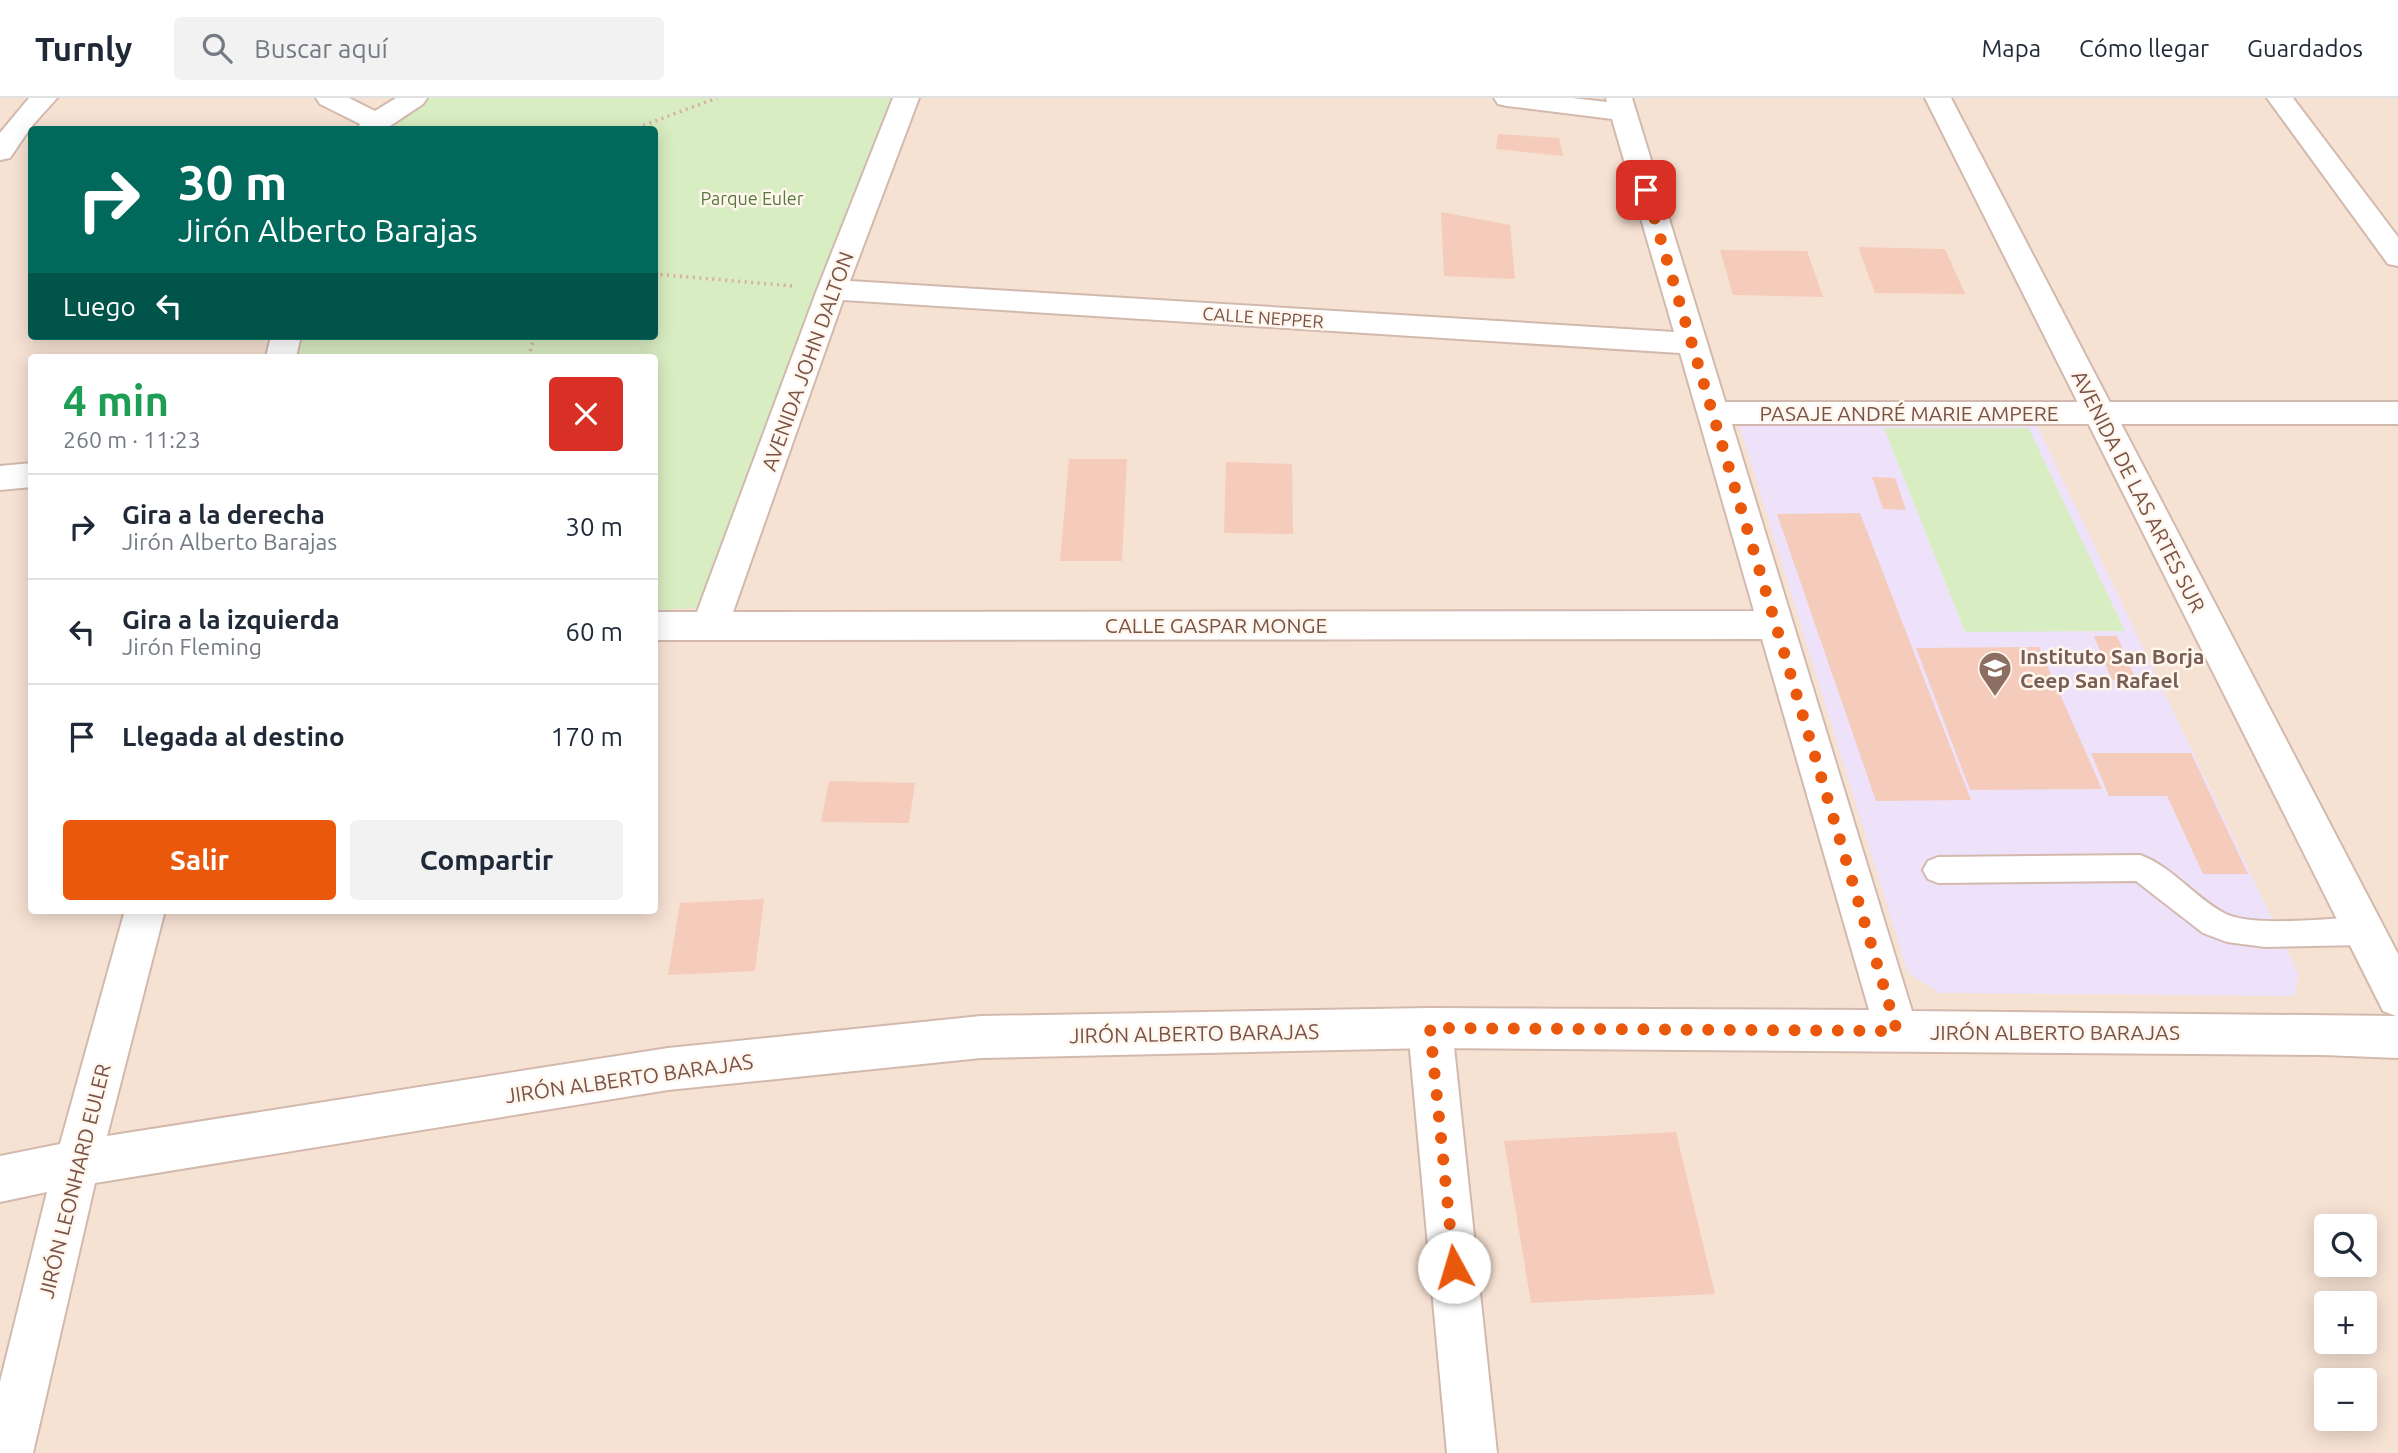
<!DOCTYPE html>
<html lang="es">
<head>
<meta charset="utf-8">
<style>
	body { margin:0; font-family:Ubuntu,sans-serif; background:#f2f2f3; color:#1f2937; height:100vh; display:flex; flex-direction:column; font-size:26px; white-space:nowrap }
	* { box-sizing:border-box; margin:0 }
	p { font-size:23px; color:#747a83 }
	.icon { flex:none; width:38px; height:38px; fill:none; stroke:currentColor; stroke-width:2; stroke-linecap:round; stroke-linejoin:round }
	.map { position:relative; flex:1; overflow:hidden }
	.sheet { position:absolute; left:28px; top:256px; width:630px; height:560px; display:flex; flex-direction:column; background:#fff; border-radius:7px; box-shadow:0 4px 18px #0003 }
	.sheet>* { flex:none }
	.top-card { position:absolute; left:28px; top:28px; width:630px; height:214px; border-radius:7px; box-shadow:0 4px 18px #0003; background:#00695c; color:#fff; overflow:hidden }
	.buttons { position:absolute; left:2314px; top:1116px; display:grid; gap:14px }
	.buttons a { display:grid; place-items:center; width:63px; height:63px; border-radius:7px; background:#fff; box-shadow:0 4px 18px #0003; font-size:35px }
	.pin { position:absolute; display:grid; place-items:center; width:60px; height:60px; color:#fff; margin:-30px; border-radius:14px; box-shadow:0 4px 10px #0006 }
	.me { position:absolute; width:77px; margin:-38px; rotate:354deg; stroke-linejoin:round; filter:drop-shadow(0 0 5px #0008) }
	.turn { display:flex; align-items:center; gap:24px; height:147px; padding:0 35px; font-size:32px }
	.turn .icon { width:91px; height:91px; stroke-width:2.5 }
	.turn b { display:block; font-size:49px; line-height:60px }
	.then { display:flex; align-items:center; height:66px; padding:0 35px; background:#0003; gap:14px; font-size:26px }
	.round { display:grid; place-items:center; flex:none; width:74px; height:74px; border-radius:7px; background:#f2f2f3 }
	.head { display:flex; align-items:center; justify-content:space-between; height:119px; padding:0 35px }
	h1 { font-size:42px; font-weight:700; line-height:52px; color:#1e9e55 }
	.action { display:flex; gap:14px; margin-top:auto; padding:14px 35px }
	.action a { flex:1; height:80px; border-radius:7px; background:#ea580c; color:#fff; font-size:28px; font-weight:700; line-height:80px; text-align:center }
	.action a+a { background:#f2f2f3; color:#1f2937 }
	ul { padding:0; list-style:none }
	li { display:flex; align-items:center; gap:21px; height:105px; padding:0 35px; border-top:2px solid #e0e1e3 }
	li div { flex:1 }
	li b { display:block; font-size:26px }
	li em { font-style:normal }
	header { display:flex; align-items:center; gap:42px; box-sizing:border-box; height:98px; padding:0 35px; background:#fff; border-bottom:2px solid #e0e1e3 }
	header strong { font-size:33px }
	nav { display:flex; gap:38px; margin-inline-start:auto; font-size:24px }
	.search { width:490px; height:63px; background:#f2f2f3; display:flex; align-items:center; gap:18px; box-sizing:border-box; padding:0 24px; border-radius:7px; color:#747a83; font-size:26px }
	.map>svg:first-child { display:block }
	.residential { fill:#f6e2d3; fill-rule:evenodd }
	.education { fill:#eee2fa }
	.green { fill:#d9edc2 }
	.building { fill:#f5cbbb }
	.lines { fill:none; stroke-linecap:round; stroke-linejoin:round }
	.service-casing { stroke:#d3b9ad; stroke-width:4 }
	.pedestrian-casing { stroke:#d3b9ad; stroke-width:4 }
	.minor-casing { stroke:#d3b9ad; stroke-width:4 }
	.path { stroke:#daae9e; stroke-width:3.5; stroke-dasharray:2 4.5; stroke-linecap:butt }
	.service { fill:#fff; fill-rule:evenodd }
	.pedestrian { fill:#fff; fill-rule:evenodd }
	.minor { fill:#fff; fill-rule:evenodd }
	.route { stroke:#ea580c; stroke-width:12; stroke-dasharray:0 21.6 }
	.labels { text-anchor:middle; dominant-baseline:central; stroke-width:5; stroke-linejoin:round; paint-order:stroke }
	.far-park-label { font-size:18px; fill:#567a3c; stroke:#fff6ed }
	.far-street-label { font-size:18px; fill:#795348; stroke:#fff6ed }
	.street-label { font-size:21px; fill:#795348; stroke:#fff6ed }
	.education-label { font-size:21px; font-weight:bold; fill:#785e54; stroke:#fff6ed; text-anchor:start }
</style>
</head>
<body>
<header>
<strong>Turnly</strong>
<div class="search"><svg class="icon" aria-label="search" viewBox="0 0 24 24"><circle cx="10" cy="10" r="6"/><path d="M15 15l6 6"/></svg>Buscar aquí</div>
<nav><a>Mapa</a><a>Cómo llegar</a><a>Guardados</a></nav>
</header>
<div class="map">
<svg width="2398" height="1355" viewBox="0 0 2398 1355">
	<rect width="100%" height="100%" fill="#fef1e5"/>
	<path class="residential" d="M0 0H2398V1355H0ZM32 32H654V238H32ZM32 259H654V812H32ZM2326 1129H2364V1167H2326ZM2326 1206H2364V1244H2326ZM2326 1283H2364V1321H2326Z"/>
	<polygon class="education" points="2035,323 2299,877 2295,898 1940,895 1908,875 1739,326"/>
	<g class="green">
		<polygon points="429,0 894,0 698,510 655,512 654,259 298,259 303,238 654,238 654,32 386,31"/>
		<polygon points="2029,330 2029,331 2125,533 1965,534 1884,330"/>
	</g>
	<g class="building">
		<polygon points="1498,36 1559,40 1563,58 1496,51"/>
		<polygon points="1441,114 1510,127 1515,181 1444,178"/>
		<polygon points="1858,149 1945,151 1965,196 1875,195"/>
		<polygon points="1720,152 1807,153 1823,199 1733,197"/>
		<polygon points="1069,361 1127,361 1122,463 1060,463"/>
		<polygon points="1226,364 1292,366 1293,436 1224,435"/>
		<polygon points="1872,379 1895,380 1906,412 1883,411"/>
		<polygon points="1860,415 1971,702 1876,703 1777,416"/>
		<polygon points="2094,538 2117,538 2136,582 2112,582"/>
		<polygon points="2039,549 2102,691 1970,692 1916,550"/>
		<polygon points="2091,655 2191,655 2248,776 2203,776 2167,698 2109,698"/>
		<polygon points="829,683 915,685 909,725 821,724"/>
		<polygon points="764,801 755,873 668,877 680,805"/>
		<polygon points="1676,1034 1715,1196 1531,1205 1504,1043"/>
	</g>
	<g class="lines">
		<defs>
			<path id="service" d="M2140 757C2173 769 2194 799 2224 815 2251 830 2331 820 2364 819L2375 823 2379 833 2375 843 2364 847 2265 849 2227 844 2203 835 2136 783 1938 785 1928 781 1923 772 1928 763 1938 759Z"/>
			<g id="pedestrian">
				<polygon points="1715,304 2398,304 2398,326 1715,326 1704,323 1699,315 1704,307"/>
				<polygon points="32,365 32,389 0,392 0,368"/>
				<polygon points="1430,910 1445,916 1452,930 1497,1355 1447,1355 1408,930 1415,916"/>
			</g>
			<g id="minor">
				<polygon points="29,0 57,0 31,29 10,60 0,62 0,35"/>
				<polygon points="316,0 349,0 375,13 396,0 427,0 423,6 384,32 356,32 360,26 320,6"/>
				<path d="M893 0H919L850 183 1674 234 1612 21 1507 8 1498 6 1494 0H1572L1607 4 1606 0H1632L1912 913 2396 918 2383 913 1925 0H1951L2398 856V960L2323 957 1430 950 981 960 668 992 95 1085 33 1355H0V1284L47 1094 0 1104V1058L60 1046 125 812H165L107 1038 668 950 981 918 1430 910 1869 912 1762 541 654 542V514H697L817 192ZM843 202 1680 255 1754 513 733 514Z"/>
				<polygon points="2267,0 2293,0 2398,139 2398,168 2388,166"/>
				<polygon points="271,238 301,238 296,259 266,259"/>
			</g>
		</defs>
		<use href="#service" class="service-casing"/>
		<use href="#pedestrian" class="pedestrian-casing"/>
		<use href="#minor" class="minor-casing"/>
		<g class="path">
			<polyline points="631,32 717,0"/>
			<polyline points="654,176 793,188"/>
			<polyline points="528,259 535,238"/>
		</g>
		<use href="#service" class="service"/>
		<use href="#pedestrian" class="pedestrian"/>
		<use href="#minor" class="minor"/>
	</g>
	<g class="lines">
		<polyline class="route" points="1454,1169 1430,930 1897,933 1646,92"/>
	</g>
	<defs>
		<symbol id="school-pin" viewBox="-11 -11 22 30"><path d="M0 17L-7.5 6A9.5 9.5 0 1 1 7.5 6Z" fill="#8d6e63" stroke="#fff6ed"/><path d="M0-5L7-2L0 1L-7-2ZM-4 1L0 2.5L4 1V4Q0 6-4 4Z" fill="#fff"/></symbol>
	</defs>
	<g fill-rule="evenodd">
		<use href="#school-pin" x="1976" y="551" width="38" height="52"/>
	</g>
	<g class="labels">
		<g class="far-park-label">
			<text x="752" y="100">Parque Euler</text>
		</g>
		<g class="far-street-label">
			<text transform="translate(1263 219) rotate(4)">CALLE NEPPER</text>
		</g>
		<g class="street-label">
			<text transform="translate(807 263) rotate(-70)">AVENIDA JOHN DALTON</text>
			<text x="1909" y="315">PASAJE ANDRÉ MARIE AMPERE</text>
			<text transform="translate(2139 393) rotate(63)">AVENIDA DE LAS ARTES SUR</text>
			<text x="1216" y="527">CALLE GASPAR MONGE</text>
			<text x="2055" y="934">JIRÓN ALBERTO BARAJAS</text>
			<text transform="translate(1194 935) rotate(-1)">JIRÓN ALBERTO BARAJAS</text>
			<text transform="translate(629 980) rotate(-8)">JIRÓN ALBERTO BARAJAS</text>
			<text transform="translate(74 1083) rotate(-76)">JIRÓN LEONHARD EULER</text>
		</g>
		<g class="education-label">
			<text x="2020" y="558">Instituto San Borja<tspan x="2020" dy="24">Ceep San Rafael</tspan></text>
		</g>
	</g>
</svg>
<div class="buttons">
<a><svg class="icon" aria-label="search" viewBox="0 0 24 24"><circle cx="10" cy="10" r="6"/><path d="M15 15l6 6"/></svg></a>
<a>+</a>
<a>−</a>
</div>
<div class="pin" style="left:1646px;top:92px;background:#d93025"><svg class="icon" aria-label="arrive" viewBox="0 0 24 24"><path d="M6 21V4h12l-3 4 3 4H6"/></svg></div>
<svg class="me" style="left:1454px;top:1169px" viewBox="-20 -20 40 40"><circle r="19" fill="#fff"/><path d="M0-13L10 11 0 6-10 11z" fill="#ea580c"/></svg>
<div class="top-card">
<div class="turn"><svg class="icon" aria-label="right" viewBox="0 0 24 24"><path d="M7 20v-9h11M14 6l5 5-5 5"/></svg><div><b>30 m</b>Jirón Alberto Barajas</div></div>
<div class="then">Luego<svg class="icon" aria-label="left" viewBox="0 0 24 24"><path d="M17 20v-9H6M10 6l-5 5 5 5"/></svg></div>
</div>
<section class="sheet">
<div class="head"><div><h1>4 min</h1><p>260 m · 11:23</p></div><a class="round" style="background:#d93025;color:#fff"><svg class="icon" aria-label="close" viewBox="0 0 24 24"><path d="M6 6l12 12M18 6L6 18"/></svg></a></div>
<ul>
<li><svg class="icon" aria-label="right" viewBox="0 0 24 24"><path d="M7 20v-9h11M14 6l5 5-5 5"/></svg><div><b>Gira a la derecha</b><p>Jirón Alberto Barajas</p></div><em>30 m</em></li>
<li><svg class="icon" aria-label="left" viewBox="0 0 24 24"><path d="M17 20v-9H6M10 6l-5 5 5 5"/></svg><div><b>Gira a la izquierda</b><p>Jirón Fleming</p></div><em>60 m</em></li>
<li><svg class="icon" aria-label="arrive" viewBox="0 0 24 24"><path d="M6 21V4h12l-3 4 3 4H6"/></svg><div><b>Llegada al destino</b></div><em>170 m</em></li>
</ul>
<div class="action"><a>Salir</a><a>Compartir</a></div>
</section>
</div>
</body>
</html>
